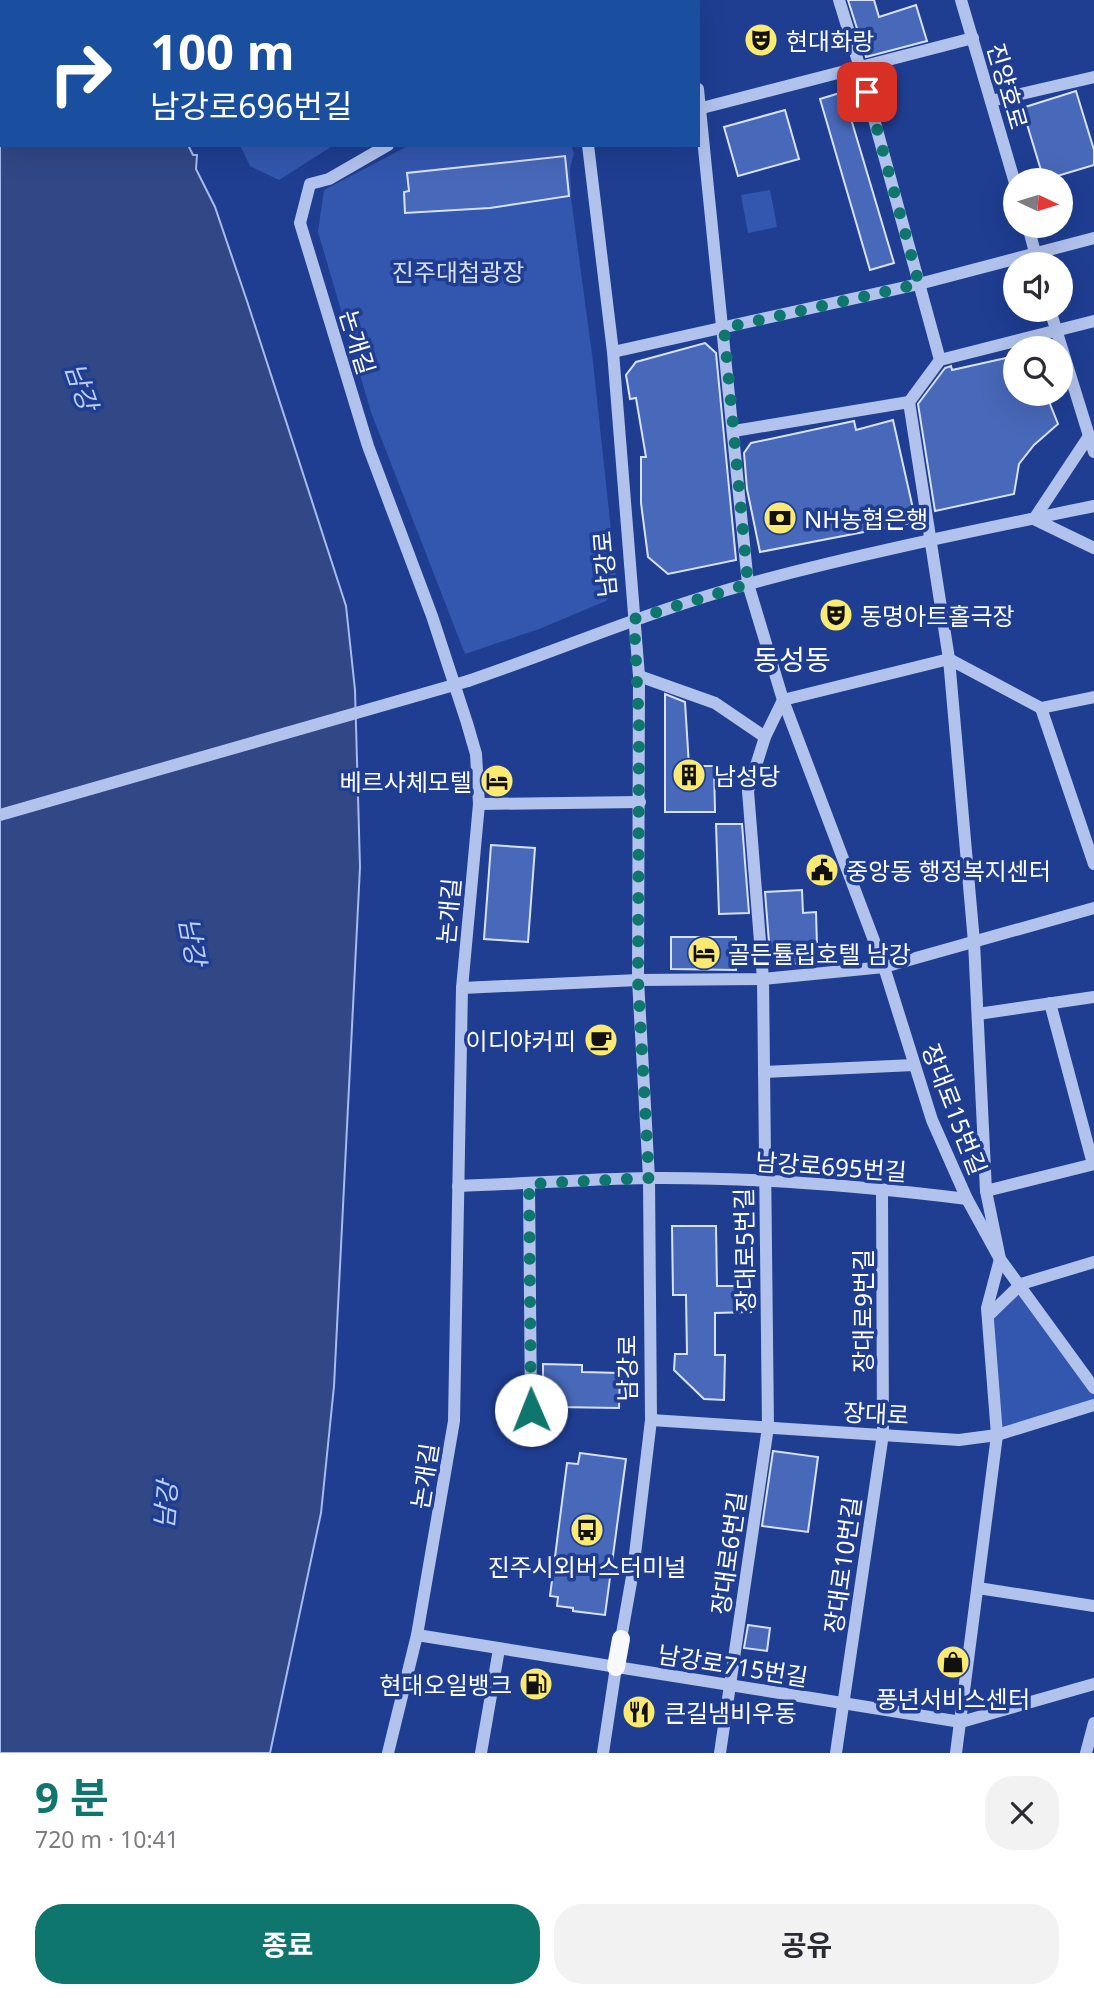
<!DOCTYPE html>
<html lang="ko">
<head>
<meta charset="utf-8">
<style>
	body { margin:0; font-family:"Noto Sans","Noto Sans KR",sans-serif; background:#f2f2f3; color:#2b2b33; height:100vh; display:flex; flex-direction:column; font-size:26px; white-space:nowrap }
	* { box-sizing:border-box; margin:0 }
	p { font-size:23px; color:#7c7c81 }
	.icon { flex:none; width:38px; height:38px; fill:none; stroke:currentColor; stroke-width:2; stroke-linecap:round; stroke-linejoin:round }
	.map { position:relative; height:1753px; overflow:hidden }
	.side { display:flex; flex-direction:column; background:#fff; flex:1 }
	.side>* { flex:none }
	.hud { position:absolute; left:0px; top:0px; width:700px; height:147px; box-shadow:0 7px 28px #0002; background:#1a4fa0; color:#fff; overflow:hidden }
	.needle { width:46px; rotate:94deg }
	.fabs { position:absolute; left:1003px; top:168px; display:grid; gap:14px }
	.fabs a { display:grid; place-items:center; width:70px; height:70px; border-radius:50%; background:#fff; box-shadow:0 7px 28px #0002; font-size:35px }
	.pin { position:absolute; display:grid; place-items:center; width:60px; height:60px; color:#fff; margin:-30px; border-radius:14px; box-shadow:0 4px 10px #0006 }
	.me { position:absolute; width:77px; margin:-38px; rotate:359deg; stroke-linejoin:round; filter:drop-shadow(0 0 5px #0008) }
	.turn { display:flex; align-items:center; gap:24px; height:147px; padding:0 35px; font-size:32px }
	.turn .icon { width:91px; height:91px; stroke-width:2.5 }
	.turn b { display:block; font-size:49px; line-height:60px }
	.round { display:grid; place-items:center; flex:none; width:74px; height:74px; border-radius:28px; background:#f2f2f3 }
	.summary { display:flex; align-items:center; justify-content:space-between; height:119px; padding:0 35px }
	h1 { font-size:42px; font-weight:700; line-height:52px; color:#0f766e }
	.action { display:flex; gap:14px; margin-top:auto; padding:14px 35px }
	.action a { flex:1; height:80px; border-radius:28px; background:#0f766e; color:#fff; font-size:28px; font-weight:700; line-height:80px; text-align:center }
	.action a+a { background:#f2f2f3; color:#2b2b33 }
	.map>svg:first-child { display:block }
	.green { fill:#3357af }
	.water { fill:#314786; stroke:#a5bbef; stroke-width:2 }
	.building { fill:#4868b9; stroke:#d7e1fa; stroke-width:2 }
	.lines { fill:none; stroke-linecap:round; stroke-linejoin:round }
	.minor { stroke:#b1c2ed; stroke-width:12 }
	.major { stroke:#f8f9ff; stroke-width:18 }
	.minor-bridge { stroke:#b1c2ed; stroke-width:12 }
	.route { stroke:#0f766e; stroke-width:12; stroke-dasharray:0 21.6 }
	.labels { text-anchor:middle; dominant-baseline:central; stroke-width:7; stroke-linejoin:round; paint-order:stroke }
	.poi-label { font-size:24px; fill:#fff; stroke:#1f3e92; text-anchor:start }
	.street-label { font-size:24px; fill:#fff; stroke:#1f3e92 }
	.park-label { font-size:24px; fill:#d7e1fa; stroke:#1f3e92 }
	.water-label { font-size:26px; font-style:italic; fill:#bdcdf4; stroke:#1f3e92 }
	.quarter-label { font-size:28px; fill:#fff; stroke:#1f3e92 }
</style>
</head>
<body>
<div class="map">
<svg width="1094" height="1753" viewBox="0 0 1094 1753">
	<rect width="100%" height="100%" fill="#1f3e92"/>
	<g class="green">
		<polygon points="161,0 558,0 559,2 163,2"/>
		<polygon points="240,145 334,145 279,180 250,166"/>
		<polygon points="410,145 571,145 574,153 570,168 571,198 593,362 617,587 606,601 539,629 465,654 371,412 318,232 324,190"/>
		<polygon points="770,190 777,227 748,233 741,195"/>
		<polygon points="1021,1284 1094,1387 1094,1405 997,1435 988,1316"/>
	</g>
	<polygon class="water" points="0,0 156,0 2,2 2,145 188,145 193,155 197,155 196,169 215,207 247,301 346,606 355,690 360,867 334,1386 321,1513 270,1753 0,1753"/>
	<g class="building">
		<polygon points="848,0 874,0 879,17 916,5 927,41 866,57"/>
		<polygon points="1076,91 1094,150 1094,165 1044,180 1022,108"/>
		<polygon points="843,92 894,263 870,270 820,99"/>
		<polygon points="785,110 799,159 738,176 724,127"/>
		<polygon points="565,156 569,196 490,208 405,213 404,192 409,191 407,173"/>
		<polygon points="705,343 716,353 736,560 668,574 648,557 641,503 641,457 646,457 636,398 630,399 626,375 636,362"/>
		<polygon points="1015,356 1015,394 1046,394 1058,424 1034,445 1019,464 1014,494 935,511 918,404 945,368 951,366 952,370"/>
		<polygon points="893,420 916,522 760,552 747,489 744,453 751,443 854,421 856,430"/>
		<polygon points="665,694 685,702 689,766 714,766 715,812 665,812"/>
		<polygon points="716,824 742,824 749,913 719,914"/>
		<polygon points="491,845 535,848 528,942 484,939"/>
		<polygon points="802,890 803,913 816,912 817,946 811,959 794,964 785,962 776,954 770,955 765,892"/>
		<polygon points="671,937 736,937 736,970 671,969"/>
		<polygon points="672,1226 716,1226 717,1286 751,1286 751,1312 715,1313 715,1355 725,1355 724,1400 704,1399 674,1370 675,1354 687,1354 686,1295 673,1295"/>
		<polygon points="543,1364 582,1365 582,1372 620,1373 619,1408 556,1407 543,1398"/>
		<polygon points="773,1451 818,1457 808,1532 762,1526"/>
		<polygon points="580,1453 626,1459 605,1615 573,1611 573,1608 557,1606 558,1597 550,1596 567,1463 578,1464"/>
		<polygon points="748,1625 770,1628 767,1651 744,1648"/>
	</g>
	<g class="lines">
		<g class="minor">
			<polyline points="573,0 573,2"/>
			<polyline points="689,0 689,2"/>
			<polyline points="839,0 860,68 940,360"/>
			<polyline points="961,0 1015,183"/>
			<polyline points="698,89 748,584 783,700 884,967 932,1120 967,1199 1000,1259 1094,1388"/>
			<polyline points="991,101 1094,77"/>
			<polyline points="698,109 973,38"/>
			<polyline points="388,145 329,179 310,184 300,223 368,446 432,616 467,723 476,754 479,804 462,988 454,1421 417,1635 388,1753"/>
			<polyline points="588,145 613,352 639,676 638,980 649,1178 651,1420 633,1571 621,1639"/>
			<polyline points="1028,226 1038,264"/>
			<polyline points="1050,310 1094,452"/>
			<polyline points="613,352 919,284 1094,238"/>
			<polyline points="909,402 949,659 974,942 986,1191 1000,1259 987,1308 997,1435 956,1753"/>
			<polyline points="734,431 909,402 940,360 1094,321"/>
			<polyline points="1094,438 1089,436 1034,519 1094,548"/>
			<polyline points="949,659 1041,708"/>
			<polyline points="639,676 715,703 765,737"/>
			<path d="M468 681C562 649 652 610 748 584 862 553 978 530 1094 506"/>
			<polyline points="783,700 949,659"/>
			<polyline points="1041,708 1094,864"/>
			<polyline points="1041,708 1094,697"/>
			<polyline points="479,804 640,802"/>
			<polyline points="462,988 638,980 763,979 884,967 1094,908"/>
			<polyline points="1050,1003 1093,1164"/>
			<polyline points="978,1014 1094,997"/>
			<polyline points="764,1072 914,1065"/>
			<polyline points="529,1184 531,1410"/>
			<path d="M458 1186C522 1184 585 1179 649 1178 755 1177 862 1186 967 1199"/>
			<polyline points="986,1191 1094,1164"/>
			<polyline points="988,1316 1021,1284 1094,1262"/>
			<polyline points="651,1420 959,1440 997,1435 1094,1405"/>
			<polyline points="978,1588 1094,1606"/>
			<polyline points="417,1635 961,1722 1094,1684"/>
			<polyline points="481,1753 499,1649"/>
			<polyline points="603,1753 616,1667"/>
			<polyline points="720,1753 768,1427 763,979 748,791 765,737 783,700"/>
			<polyline points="836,1753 883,1434 882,1189"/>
			<polyline points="1086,1753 1094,1723"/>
		</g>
		<polyline class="major" points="616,1667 621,1639"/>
		<polyline class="minor-bridge" points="0,815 468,681"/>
	</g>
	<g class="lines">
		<polyline class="route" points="531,1410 529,1184 649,1178 638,980 639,726 634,619 748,584 724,328 919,284 867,92"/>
	</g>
	<defs>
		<symbol id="theatre-disc" viewBox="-11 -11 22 22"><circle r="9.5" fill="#fbea71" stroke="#1f3e92"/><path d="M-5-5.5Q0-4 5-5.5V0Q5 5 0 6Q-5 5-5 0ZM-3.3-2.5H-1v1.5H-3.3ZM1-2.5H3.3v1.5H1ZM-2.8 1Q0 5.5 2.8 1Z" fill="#111"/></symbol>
		<symbol id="bank-disc" viewBox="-11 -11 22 22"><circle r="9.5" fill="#fbea71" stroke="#1f3e92"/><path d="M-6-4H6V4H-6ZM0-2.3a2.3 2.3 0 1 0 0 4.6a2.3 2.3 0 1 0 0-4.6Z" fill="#111"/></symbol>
		<symbol id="building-disc" viewBox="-11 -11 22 22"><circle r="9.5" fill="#fbea71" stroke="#1f3e92"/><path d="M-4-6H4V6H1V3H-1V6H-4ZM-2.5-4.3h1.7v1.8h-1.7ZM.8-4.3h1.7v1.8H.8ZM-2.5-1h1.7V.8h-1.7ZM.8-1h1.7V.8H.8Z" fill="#111"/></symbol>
		<symbol id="hotel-disc" viewBox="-11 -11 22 22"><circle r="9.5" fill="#fbea71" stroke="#1f3e92"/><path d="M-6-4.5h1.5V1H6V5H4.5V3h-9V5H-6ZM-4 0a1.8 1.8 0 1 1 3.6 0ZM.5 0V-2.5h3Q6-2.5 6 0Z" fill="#111"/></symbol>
		<symbol id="civic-disc" viewBox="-11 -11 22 22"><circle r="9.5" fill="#fbea71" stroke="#1f3e92"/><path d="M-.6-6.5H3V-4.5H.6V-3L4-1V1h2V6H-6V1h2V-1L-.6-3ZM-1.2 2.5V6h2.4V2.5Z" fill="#111"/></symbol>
		<symbol id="cafe-disc" viewBox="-11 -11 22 22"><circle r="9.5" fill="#fbea71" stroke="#1f3e92"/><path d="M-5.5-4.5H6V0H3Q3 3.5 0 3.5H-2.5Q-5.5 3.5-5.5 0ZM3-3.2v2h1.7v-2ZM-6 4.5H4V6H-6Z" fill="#111"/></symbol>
		<symbol id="bus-disc" viewBox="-11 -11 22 22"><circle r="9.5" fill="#fbea71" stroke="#1f3e92"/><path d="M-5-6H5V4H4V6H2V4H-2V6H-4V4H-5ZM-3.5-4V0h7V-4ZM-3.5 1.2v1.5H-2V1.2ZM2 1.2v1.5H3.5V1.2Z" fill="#111"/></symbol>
		<symbol id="shop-disc" viewBox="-11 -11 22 22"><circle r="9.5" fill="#fbea71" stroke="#1f3e92"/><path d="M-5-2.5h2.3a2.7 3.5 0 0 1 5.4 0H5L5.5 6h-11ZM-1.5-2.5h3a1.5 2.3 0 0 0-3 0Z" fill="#111"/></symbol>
		<symbol id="fuel-disc" viewBox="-11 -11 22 22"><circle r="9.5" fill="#fbea71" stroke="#1f3e92"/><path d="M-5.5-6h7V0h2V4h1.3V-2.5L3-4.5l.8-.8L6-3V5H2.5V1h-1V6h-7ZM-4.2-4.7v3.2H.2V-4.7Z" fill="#111"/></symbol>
		<symbol id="restaurant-disc" viewBox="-11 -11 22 22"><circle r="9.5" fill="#fbea71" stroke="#1f3e92"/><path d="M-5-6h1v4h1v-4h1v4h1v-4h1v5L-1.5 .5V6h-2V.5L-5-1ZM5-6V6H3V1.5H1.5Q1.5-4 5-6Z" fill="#111"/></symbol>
	</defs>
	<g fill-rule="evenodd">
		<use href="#theatre-disc" x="742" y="21" width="38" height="38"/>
		<use href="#bank-disc" x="761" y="499" width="38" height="38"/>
		<use href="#theatre-disc" x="817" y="596" width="38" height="38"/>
		<use href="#building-disc" x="670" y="756" width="38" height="38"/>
		<use href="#hotel-disc" x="478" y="762" width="38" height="38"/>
		<use href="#civic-disc" x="803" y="851" width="38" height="38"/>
		<use href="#hotel-disc" x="685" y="934" width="38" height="38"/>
		<use href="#cafe-disc" x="582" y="1021" width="38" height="38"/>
		<use href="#bus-disc" x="568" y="1511" width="38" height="38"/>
		<use href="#shop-disc" x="934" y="1643" width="38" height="38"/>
		<use href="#fuel-disc" x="517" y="1665" width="38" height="38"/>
		<use href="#restaurant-disc" x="620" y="1693" width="38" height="38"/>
	</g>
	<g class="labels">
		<g class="poi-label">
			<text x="786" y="40">현대화랑</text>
			<text x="804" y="518">NH농협은행</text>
			<text x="860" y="615">동명아트홀극장</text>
			<text x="714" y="775">남성당</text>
			<text x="472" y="781" text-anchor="end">베르사체모텔</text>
			<text x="846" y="870">중앙동 행정복지센터</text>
			<text x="728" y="953">골든튤립호텔 남강</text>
			<text x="576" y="1040" text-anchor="end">이디야커피</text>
			<text x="587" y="1566" text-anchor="middle">진주시외버스터미널</text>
			<text x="512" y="1684" text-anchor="end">현대오일뱅크</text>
			<text x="953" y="1698" text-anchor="middle">풍년서비스센터</text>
			<text x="664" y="1712">큰길냄비우동</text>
		</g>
		<g class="street-label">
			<text transform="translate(1008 86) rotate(74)">진양호로</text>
			<text transform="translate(358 342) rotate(73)">논개길</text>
			<text transform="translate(604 564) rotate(-95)">남강로</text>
			<text transform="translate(448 911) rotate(-85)">논개길</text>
			<text transform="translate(955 1109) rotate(69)">장대로15번길</text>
			<text transform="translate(831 1166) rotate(4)">남강로695번길</text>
			<text transform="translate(744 1250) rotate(-91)">장대로5번길</text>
			<text transform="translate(862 1311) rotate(-90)">장대로9번길</text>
			<text transform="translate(626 1368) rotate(-90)">남강로</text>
			<text transform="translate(876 1413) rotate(3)">장대로</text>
			<text transform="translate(424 1476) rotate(-81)">논개길</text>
			<text transform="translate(728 1553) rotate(-82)">장대로6번길</text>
			<text transform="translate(842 1565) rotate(-82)">장대로10번길</text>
			<text transform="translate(733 1665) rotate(9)">남강로715번길</text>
		</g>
		<g class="park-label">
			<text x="458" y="271">진주대첩광장</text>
		</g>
		<g class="water-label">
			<text transform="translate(82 386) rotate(71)">남강</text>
			<text transform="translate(193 941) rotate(80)">남강</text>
			<text transform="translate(165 1505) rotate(-85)">남강</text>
		</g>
		<g class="quarter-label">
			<text x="792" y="659">동성동</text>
		</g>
	</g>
</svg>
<div class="fabs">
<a><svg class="needle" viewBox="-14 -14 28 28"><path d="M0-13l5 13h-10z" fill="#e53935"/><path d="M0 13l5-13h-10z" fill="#7c7c81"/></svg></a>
<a><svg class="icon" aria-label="sound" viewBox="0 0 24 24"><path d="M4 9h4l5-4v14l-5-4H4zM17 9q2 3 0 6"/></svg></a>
<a><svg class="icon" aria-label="search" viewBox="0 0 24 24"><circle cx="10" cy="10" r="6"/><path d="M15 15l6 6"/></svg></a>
</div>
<div class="pin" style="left:867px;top:92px;background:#d93025"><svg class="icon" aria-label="arrive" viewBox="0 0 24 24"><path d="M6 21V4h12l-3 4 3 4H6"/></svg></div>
<svg class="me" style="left:531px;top:1410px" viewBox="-20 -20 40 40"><circle r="19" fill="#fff"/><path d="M0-13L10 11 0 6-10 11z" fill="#0f766e"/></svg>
<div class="hud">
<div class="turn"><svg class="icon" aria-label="right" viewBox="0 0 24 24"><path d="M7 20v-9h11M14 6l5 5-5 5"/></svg><div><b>100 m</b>남강로696번길</div></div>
</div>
</div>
<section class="side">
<div class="summary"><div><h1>9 분</h1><p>720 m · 10:41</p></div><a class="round"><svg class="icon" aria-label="close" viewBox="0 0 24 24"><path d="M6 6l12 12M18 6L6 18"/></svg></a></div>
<div class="action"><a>종료</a><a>공유</a></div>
</section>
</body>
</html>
